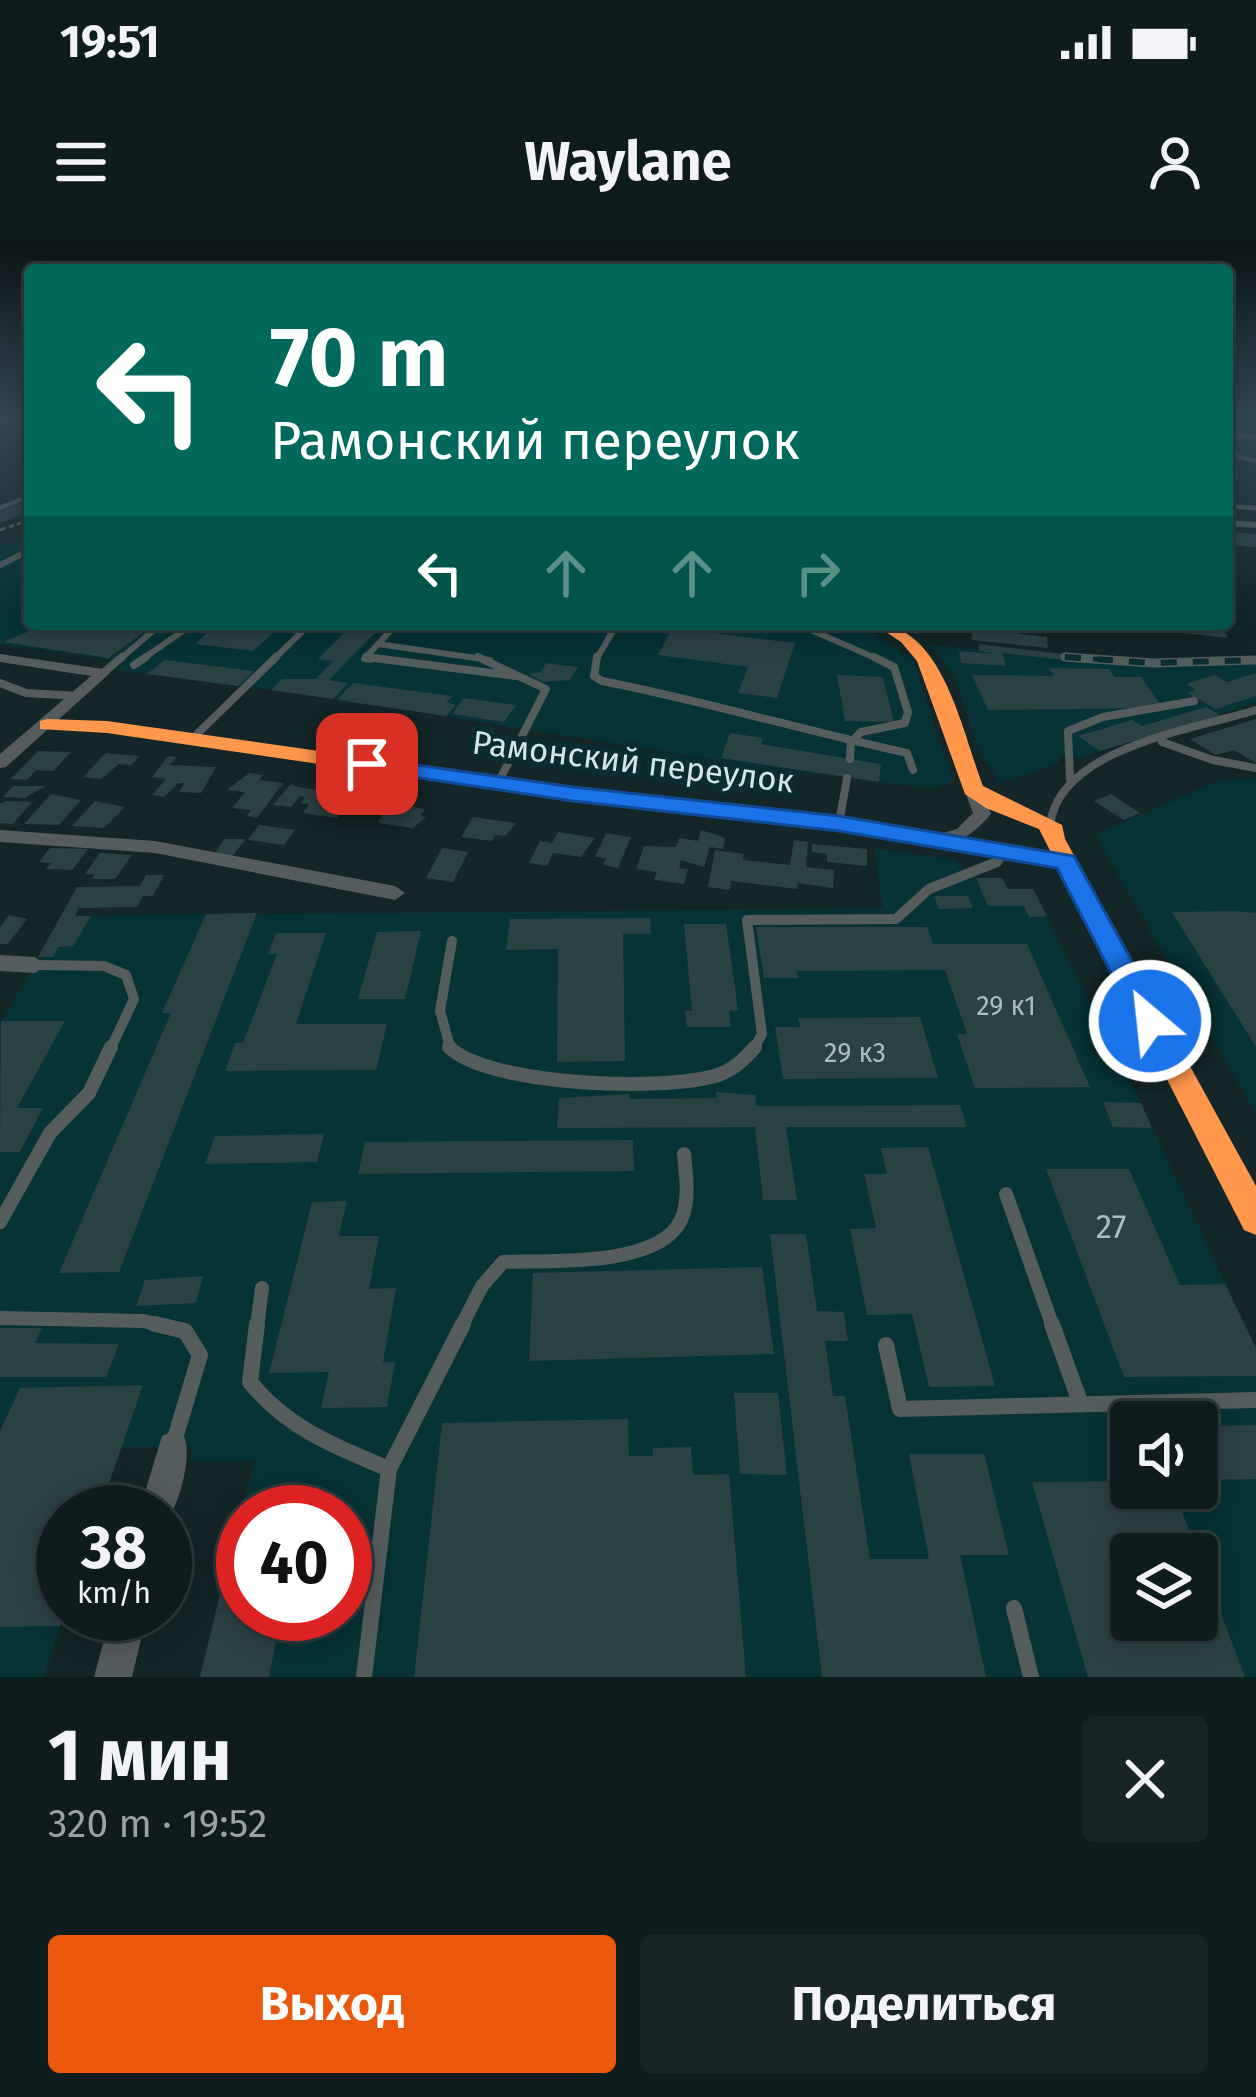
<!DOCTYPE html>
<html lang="ru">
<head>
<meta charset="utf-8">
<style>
	body { margin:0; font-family:"Fira Sans",sans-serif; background:#182527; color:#f1f3f6; height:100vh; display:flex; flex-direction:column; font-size:45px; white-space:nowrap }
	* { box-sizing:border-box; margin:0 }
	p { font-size:39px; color:#9ba1a4 }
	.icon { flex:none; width:66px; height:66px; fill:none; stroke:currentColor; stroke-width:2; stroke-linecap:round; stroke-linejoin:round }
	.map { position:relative; height:1437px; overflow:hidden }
	.side { display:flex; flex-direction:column; background:#0f1c1e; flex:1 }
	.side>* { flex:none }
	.top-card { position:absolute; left:24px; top:24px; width:1209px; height:366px; border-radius:12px; box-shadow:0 6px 30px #0003,0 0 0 3px #2f3a3c; background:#00695c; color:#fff; overflow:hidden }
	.fabs { position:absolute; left:1110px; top:1161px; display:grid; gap:24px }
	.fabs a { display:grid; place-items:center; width:108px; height:108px; border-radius:12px; background:#0f1c1e; box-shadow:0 6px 30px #0003,0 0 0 3px #2f3a3c; font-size:60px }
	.speed { position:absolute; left:36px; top:1245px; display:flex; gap:24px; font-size:60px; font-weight:700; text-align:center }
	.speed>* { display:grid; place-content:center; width:156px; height:156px; border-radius:50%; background:#0f1c1e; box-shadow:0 6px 30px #0003,0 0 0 3px #2f3a3c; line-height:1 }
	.speed small { font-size:30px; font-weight:400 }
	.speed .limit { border:18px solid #d22; background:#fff; color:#111 }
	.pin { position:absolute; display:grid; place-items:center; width:102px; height:102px; color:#fff; margin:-51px; border-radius:24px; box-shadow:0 6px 18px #0006 }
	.me { position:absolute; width:132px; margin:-66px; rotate:332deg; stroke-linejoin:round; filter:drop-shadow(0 0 9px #0008) }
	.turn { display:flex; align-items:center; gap:42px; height:252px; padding:0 48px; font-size:54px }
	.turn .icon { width:156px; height:156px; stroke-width:2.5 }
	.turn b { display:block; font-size:84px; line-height:102px }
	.lanes { display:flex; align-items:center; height:114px; padding:0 48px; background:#0003; justify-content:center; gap:60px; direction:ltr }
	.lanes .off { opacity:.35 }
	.round { display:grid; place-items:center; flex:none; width:126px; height:126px; border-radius:12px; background:#182527 }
	.summary { display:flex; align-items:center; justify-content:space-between; height:204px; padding:0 48px }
	h1 { font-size:72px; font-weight:700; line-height:90px }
	.primary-button { display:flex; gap:24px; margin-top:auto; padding:24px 48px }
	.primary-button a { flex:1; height:138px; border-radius:12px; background:#ea580c; color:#fff; font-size:48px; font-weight:700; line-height:138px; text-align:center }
	.primary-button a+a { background:#182527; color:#f1f3f6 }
	.status { display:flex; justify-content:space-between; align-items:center; height:84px; padding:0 60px; background:#0f1c1e; direction:ltr }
	.status svg { height:33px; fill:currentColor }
	header { display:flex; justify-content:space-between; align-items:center; height:156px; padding:0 48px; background:#0f1c1e; font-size:54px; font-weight:700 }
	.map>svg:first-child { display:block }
	.built { fill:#073236; fill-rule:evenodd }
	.building { fill:#2b4244; fill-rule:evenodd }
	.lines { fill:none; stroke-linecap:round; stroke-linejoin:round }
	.path { stroke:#596162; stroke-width:3; stroke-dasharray:6 3; stroke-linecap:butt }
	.lane-far5 { stroke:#555c5e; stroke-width:4.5 }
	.lane-far4 { stroke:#555c5e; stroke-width:6 }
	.lane-far3 { stroke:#555c5e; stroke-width:8 }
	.lane-far2 { stroke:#555c5e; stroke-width:10 }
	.lane-far1 { stroke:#555c5e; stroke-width:14 }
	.lane { stroke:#555c5e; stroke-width:16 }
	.street { fill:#555c5e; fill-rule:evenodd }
	.fast { fill:#63d668; fill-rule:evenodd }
	.slow { fill:#ff974d; fill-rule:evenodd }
	.rail-far1-casing { stroke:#545d5e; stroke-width:8 }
	.rail-casing { stroke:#545d5e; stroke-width:9 }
	.rail-far1 { stroke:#0c2d30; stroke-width:4.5; stroke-dasharray:14; stroke-linecap:butt }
	.rail { stroke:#0c2d30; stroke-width:6; stroke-dasharray:16; stroke-linecap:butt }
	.route { fill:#1a73e8; stroke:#114b97; stroke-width:3 }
	.labels { text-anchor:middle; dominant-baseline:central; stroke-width:12; stroke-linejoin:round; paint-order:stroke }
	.number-label { font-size:27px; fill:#aabdbf }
	.street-label { font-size:33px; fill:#d5e6e8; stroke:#0c2d30 }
	.near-number-label { font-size:33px; fill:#aabdbf }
</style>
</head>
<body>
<div class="status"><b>19:51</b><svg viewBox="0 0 49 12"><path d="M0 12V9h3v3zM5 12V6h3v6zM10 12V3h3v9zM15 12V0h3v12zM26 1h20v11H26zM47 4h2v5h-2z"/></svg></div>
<header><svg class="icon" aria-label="menu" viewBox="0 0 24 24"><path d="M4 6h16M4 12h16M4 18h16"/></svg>Waylane<svg class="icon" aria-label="person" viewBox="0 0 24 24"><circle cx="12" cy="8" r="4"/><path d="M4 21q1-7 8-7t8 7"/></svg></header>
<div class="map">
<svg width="1256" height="1437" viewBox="0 0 1256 1437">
	<rect width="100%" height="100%" fill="#142628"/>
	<g class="built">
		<polygon points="30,297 30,384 858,384 913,420 953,541 933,549 754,526 332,458 116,430 125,422 0,404 0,306"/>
		<polygon points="930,405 1157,427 1256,424 1256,463 1079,518 1059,515 1059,524 1000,543 977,507 954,436"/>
		<polygon points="1256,539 1256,874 1095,595 1219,540"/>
		<path d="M874 608 955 620 976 638H1002L1008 649H1033L1141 863 1256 1108V1437H200L254 1221H190L193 1207H122L99 1272H63L64 1374 44 1437H0V783L64 676 883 668ZM1131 1182H1197V1248H1131ZM243 1272H345V1374H243ZM1131 1314H1197V1380H1131Z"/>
	</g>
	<g class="building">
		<polygon points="30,260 30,271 0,283 0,271"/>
		<polygon points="1227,292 1256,294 1256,307 1227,305"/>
		<polygon points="47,384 100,384 146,391 108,418 3,402"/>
		<polygon points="353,384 383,384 329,440 348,443 333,459 271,450 282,439 316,439 333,421 318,419"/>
		<polygon points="1128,384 1222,384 1228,398 1128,387"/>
		<polygon points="215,386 273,393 253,411 195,404"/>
		<polygon points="672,388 795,403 777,458 738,453 748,427 658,415"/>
		<polygon points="972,388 1047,397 1048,408 972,400"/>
		<polygon points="979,404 1063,414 1064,420 1003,413 1006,426 961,423 959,411 999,414 979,411"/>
		<polygon points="165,420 254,431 238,446 147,434"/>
		<polygon points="546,423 578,427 570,440 543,442 529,434 541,432"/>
		<polygon points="1049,428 1109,429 1114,437 1141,437 1163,468 988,470 972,435 1054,436"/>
		<polygon points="1256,433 1256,456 1216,469 1187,453 1196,450 1186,444 1214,435 1227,442"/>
		<polygon points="837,435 883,437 894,482 845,481"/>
		<polygon points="353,443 453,456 446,462 456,465 446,476 337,460"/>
		<polygon points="464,458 516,465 504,482 452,474"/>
		<polygon points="1206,467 1220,475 1100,511 1078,496 1132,480 1142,486"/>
		<polygon points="1256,479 1256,523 1234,510 1216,515 1190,499"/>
		<polygon points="730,493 763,498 761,504 881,524 879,542 721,518"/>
		<polygon points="38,511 71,512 53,531 36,530 27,540 11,539"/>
		<polygon points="106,513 127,515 140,516 131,525 119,524 101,539 83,537"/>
		<polygon points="168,516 177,517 169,525 216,527 201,553 179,552 185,543 178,543 164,557 152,555 166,539 152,537"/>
		<polygon points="249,533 263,535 259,540 283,543 257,578 247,576 251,570 232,568 245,552 227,550"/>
		<polygon points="291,544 298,547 353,555 337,578 303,573 309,564 301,563 305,557 300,556 291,567 273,565"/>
		<polygon points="13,546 46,546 24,558 3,557"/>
		<polygon points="51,554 81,560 59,585 24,584"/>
		<polygon points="1111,554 1140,573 1124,580 1094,561"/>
		<polygon points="6,561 32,562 13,584 0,583 0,564"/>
		<polygon points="95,561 125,567 104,588 72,586"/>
		<polygon points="379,561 425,569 420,576 426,577 413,588 378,583 384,570 374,569"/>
		<polygon points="473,577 516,583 505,596 496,595 492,601 461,597"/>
		<polygon points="259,585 295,590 284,605 248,600"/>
		<polygon points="701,590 725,598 723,609 710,607 704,627 681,620 679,628 688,629 684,644 654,640 657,632 636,629 644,606 676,607 679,598 698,601"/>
		<polygon points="558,592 595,598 581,617 553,613 547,626 529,623 540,601 552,603"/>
		<polygon points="606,593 631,597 618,628 603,625 606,618 595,617"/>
		<polygon points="224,599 246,599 232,616 214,615"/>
		<polygon points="794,600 808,602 806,627 834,630 833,648 798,643 797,649 731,641 730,650 708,647 715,610 744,614 743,620 790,625"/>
		<polygon points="812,604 867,609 867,626 827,622 827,614 812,612"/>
		<polygon points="50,608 88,609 72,630 46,629 51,623 39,622"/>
		<polygon points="442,608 468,612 453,642 426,638"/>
		<polygon points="100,613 132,615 115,639 92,639 95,634 85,634"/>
		<polygon points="146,635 164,635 153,656 143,656 137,667 79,668 75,676 91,676 73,706 59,707 53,717 38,717 77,647 140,646"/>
		<polygon points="976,638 1002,638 1008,649 1033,649 1047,676 1029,677 1024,666 988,666"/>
		<polygon points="934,656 968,656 973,668 939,669"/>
		<polygon points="1235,671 1256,673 1256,807 1172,672"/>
		<polygon points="257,673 119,1032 59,1033 171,773 162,773 206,674"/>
		<polygon points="9,675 27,679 8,704 0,704 0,687"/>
		<polygon points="650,678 651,694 623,694 625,821 557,822 558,709 506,710 510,679"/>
		<polygon points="684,684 726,684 738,770 729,771 731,787 687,787 685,771 692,771"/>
		<polygon points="756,687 927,687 933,704 1027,704 1090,847 975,848 957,794 967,794 945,730 796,731 798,738 764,738"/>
		<polygon points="421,691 405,759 358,759 377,692"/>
		<polygon points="276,693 326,693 296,784 387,784 376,830 225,831 235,803 243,803 277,714 268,714"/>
		<polygon points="920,777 938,838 783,839 775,787 800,787 798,778"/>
		<polygon points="1,781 65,781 17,868 43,868 20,912 0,912"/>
		<polygon points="716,852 755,855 756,866 960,865 967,887 786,887 797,960 763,960 755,887 557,888 559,858 629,854 629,859 717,858"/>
		<polygon points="1103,862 1141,863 1152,888 1113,887"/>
		<polygon points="324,894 317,922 205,924 215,896"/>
		<polygon points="633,900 634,931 358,934 365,902"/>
		<polygon points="928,907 995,1146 929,1147 912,1074 867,1075 850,989 876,988 864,934 887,934 881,908"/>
		<polygon points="1046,929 1129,929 1180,1045 1225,1044 1256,1108 1256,1136 1124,1137"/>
		<polygon points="347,961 339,996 379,996 369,1049 396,1048 383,1122 395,1122 387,1167 321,1168 329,1132 269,1133 312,962"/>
		<polygon points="770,994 806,994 817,1071 844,1072 848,1101 825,1101 833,1156 845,1156 870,1319 929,1319 909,1214 984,1214 1009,1315 960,1315 986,1437 822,1437"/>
		<polygon points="762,1027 774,1114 529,1121 533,1033"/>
		<polygon points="203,1036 196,1063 136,1066 145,1040"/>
		<polygon points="0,1088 42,1088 35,1103 119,1104 106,1137 0,1137"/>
		<polygon points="143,1145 99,1272 63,1272 64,1374 60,1386 0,1387 0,1191 20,1148"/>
		<polygon points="734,1153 778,1153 787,1235 740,1234"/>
		<polygon points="628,1179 629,1216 653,1216 653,1208 691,1207 693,1235 729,1234 746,1437 414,1437 442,1183"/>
		<polygon points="1256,1185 1256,1239 1197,1240 1197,1186"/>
		<path d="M1131 1241V1248H1173L1245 1437H1088L1032 1242ZM1131 1314H1197V1380H1131Z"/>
		<polygon points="241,1268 243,1374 327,1374 323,1399 276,1401 269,1437 200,1437"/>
	</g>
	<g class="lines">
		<polyline class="path" points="0,290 30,280"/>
		<g class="lane-far5">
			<polyline points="0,183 23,177"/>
			<polyline points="1227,196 1256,197"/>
			<polyline points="1227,214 1256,221"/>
			<polyline points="1227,266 1256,268"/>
			<polyline points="0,268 30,256"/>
			<polyline points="1227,283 1251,285"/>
		</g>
		<g class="lane-far4">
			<polyline points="1227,283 1256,285"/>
			<polyline points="0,325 30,310"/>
			<polyline points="797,384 880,420"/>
			<polyline points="378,404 490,420"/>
			<polyline points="119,420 161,384"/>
			<polyline points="141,420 193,384"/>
			<polyline points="273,420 310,384"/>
			<polyline points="371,420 364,419 397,384"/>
			<polyline points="596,420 617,384"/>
		</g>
		<g class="lane-far3">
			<polyline points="366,417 516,436"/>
			<polyline points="478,417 546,449 498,543"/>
			<path d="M597 417 594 436 602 441C705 461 805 491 907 513L913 530"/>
			<polyline points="134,425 146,417"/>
			<polyline points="103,433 122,417"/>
			<polyline points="0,443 26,453 78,456"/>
			<polyline points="192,499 276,417"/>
			<polyline points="1162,502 1213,520 1256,528"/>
			<polyline points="850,519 851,502 861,492 905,483 908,472 894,427 874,417"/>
			<polyline points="1070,539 1068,491 1103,477 1194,461"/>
			<polyline points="839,583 847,538"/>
			<path d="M1050 585C1059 508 1194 489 1256 470"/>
		</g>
		<g class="lane-far2">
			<polyline points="35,725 104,726 126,735 134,759 110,810"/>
			<polyline points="451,810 440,771 452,701"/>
			<polyline points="753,810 762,794 747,680 896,679 929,649 997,622 1003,611"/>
		</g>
		<g class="lane-far1">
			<path d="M449 807C489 846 665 852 718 835 733 830 745 819 755 807"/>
			<polyline points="1006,954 1053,1087"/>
			<polyline points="0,982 50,893 89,853 111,807"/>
			<polyline points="0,1078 144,1081 167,1087"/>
			<polyline points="257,1087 262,1048"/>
			<path d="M461 1087 482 1046 503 1022C548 1020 658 1028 681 980 690 961 686 934 684 914"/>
		</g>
		<g class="lane">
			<polyline points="155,1084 185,1091 200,1115 173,1205"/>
			<path d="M257 1084 250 1142C287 1188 336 1207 389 1229"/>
			<polyline points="1052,1084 1080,1162"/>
			<polyline points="886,1105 900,1169 1256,1160"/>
			<polyline points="1014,1368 1031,1437"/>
			<polyline points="364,1437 389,1229 463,1084"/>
		</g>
		<g class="street">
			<polygon points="0,414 103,429 110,433 6,527 0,528 0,514 91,436 0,422"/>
			<path d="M973 544 982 549 991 574C974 594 956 607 929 605L926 601 929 597 957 589 973 573 964 549Z"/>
			<polygon points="0,590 155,601 395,646 405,653 395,660 155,613 0,602"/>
			<polygon points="0,715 35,717 46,725 35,733 0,731"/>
			<path d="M173 1191 184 1196C193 1218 178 1267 165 1285V1272H139L162 1196Z"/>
			<polygon points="111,1374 147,1374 132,1437 94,1437"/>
		</g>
		<polygon class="fast" points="538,542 839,576 1066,614 1078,622 1066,630 839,590 530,554 530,544"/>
		<g class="slow">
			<path d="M874 384C943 384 962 492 983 546L1062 585 1065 599 1256 946V995L1244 990 1039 589 986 568 965 554 917 421 901 402Z"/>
			<polygon points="47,479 107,481 538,542 549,549 538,556 107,493 40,489 40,481"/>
		</g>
		<defs>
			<polyline id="rail-far1" points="1065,417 1106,420"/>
			<polyline id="rail" points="1065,417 1153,423 1256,420"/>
		</defs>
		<use href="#rail-far1" class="rail-far1-casing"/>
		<use href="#rail" class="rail-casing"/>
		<use href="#rail-far1" class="rail-far1"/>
		<use href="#rail" class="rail"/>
	</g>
	<linearGradient id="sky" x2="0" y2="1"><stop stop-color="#0b1516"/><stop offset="0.47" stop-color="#344753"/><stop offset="1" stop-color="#344753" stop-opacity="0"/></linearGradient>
	<rect width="1256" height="378" fill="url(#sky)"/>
	<polygon class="route" points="367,518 573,547 839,576 1074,616 1165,781 1160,789 1140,789 1057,628 839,591 573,561 359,529 359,520"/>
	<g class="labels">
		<g class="number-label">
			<text x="1006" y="766">29 к1</text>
			<text x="855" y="813">29 к3</text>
		</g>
		<g class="street-label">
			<text transform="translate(633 522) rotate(7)">Рамонский переулок</text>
		</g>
		<g class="near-number-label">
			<text x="1111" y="987">27</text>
		</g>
	</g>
</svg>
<div class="fabs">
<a><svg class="icon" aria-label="sound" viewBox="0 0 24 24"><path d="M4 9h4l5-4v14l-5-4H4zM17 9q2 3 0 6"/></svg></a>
<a><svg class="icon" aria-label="layers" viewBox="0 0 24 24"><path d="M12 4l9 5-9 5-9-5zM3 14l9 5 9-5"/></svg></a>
</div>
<div class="speed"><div>38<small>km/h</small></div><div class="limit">40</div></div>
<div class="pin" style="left:367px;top:524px;background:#d93025"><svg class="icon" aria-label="arrive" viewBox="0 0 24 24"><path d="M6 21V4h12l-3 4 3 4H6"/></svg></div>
<svg class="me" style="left:1150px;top:781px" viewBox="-20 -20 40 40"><circle r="17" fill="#1a73e8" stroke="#fff" stroke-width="3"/><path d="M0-11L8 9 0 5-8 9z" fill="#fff"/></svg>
<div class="top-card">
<div class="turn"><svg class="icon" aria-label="left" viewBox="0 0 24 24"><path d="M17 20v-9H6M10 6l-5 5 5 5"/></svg><div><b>70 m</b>Рамонский переулок</div></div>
<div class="lanes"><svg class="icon" aria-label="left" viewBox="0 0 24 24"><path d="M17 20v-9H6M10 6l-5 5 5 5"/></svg><svg class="icon off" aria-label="ahead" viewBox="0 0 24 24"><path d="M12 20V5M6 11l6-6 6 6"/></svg><svg class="icon off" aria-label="ahead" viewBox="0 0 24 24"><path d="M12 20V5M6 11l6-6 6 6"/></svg><svg class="icon off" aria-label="right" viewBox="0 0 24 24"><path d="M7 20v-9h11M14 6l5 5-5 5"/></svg></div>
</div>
</div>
<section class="side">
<div class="summary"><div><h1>1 мин</h1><p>320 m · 19:52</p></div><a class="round"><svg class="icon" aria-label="close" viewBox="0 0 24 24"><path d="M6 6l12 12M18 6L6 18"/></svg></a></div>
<div class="primary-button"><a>Выход</a><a>Поделиться</a></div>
</section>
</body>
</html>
